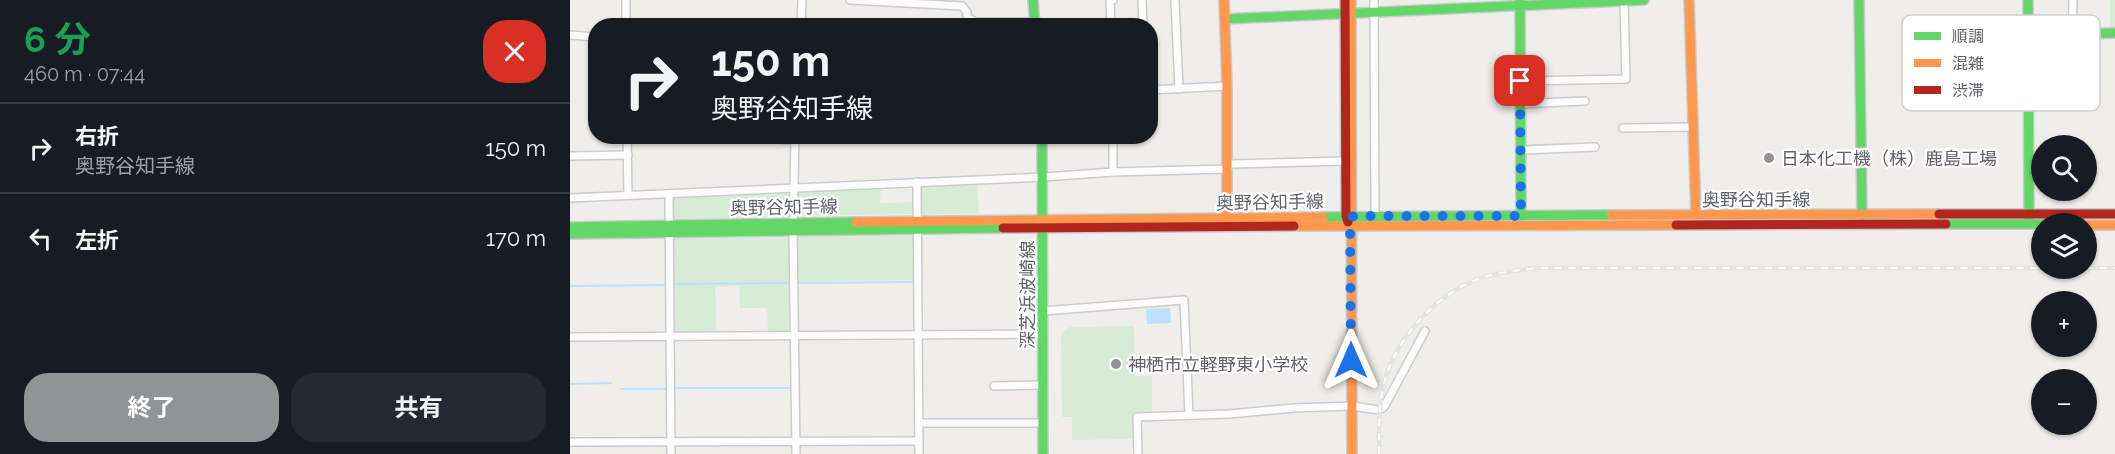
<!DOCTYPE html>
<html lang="ja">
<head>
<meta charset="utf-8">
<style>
	body { margin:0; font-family:Raleway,"Noto Sans JP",sans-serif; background:#242831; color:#f1f3f6; height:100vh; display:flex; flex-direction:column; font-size:22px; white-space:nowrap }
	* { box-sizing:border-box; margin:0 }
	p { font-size:20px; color:#9ea1a6 }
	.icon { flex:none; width:33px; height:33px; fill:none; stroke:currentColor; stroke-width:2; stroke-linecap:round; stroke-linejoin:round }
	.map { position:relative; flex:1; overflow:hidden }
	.details { display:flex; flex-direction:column; background:#171b24; width:570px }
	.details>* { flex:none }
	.top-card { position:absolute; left:18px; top:18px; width:570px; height:126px; border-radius:24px; box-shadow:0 2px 4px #0004; background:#171b24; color:#f1f3f6; overflow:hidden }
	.tools { position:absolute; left:1461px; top:135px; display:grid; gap:12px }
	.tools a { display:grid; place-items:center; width:66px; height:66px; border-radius:50%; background:#171b24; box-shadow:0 2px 4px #0004; font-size:30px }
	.pin { position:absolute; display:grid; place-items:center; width:51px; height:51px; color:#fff; margin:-26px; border-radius:12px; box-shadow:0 3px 9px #0006 }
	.me { position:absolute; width:66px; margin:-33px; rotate:0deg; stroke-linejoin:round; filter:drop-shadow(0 0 4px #0008) }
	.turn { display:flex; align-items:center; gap:21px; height:126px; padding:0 24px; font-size:27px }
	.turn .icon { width:78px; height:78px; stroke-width:2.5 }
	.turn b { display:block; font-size:42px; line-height:51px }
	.round { display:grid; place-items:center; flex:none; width:63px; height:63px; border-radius:24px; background:#242831 }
	.headline { display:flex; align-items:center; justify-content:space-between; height:102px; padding:0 24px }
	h1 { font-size:36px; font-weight:700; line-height:45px; color:#1e9e55 }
	.action { display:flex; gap:12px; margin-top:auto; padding:12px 24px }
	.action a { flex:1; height:69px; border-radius:24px; background:#919496; color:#fff; font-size:24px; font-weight:700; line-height:69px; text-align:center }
	.action a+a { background:#242831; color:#f1f3f6 }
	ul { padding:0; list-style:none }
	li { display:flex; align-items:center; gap:18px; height:90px; padding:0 24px; border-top:2px solid #363941 }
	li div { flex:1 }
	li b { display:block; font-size:22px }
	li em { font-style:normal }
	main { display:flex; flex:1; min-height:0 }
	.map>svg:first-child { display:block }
	.green { fill:#d8ebd6 }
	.water { fill:#bfe0f9 }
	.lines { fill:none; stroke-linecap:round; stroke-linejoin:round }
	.stream { stroke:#bfe0f9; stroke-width:2 }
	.street-casing { stroke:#cbcccc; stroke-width:10 }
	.fast-casing { stroke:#cacacb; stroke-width:12 }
	.slow-casing { stroke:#cacacb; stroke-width:12 }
	.jam-casing { stroke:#cacacb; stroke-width:12 }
	.street { stroke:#fdfcfc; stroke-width:7 }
	.fast { stroke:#63d668; stroke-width:9 }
	.slow { stroke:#ff974d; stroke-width:9 }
	.jam { stroke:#b3261e; stroke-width:9 }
	.rail-casing { stroke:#e4e4e4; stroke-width:4.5 }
	.rail { stroke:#fff; stroke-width:2; stroke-dasharray:7; stroke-linecap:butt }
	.route { stroke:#1a73e8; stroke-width:10; stroke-dasharray:0 18 }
	.poi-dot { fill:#919496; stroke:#fff; stroke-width:2 }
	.labels { text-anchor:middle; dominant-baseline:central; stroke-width:4.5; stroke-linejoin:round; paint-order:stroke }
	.poi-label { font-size:18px; fill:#5f6368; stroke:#fff; text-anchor:start }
	.street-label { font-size:18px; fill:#5f6368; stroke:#fff }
	.key { fill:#fff; stroke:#cfd0d2; stroke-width:1.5 }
	.key-label { font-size:16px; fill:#5f6368 }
</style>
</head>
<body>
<main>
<section class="details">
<div class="headline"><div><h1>6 分</h1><p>460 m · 07:44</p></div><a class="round" style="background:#d93025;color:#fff"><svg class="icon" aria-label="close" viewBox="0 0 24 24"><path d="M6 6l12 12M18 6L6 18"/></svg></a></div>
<ul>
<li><svg class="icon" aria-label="right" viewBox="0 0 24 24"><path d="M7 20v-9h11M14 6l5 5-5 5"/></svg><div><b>右折</b><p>奥野谷知手線</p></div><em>150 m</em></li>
<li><svg class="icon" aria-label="left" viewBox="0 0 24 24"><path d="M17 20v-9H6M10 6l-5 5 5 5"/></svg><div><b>左折</b></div><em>170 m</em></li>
</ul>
<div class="action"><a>終了</a><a>共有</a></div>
</section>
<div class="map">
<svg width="1545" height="454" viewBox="0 0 1545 454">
	<rect width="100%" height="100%" fill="#efeeea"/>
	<g class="green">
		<rect x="1540" y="0" width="5" height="30"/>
		<polygon points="407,184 409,213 352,215 351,211 351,186"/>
		<polygon points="311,187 310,203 344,202 344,214 231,216 228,213 229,191"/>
		<polygon points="220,194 219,216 106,219 103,216 104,198"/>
		<polygon points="345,236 343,280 227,282 228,237"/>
		<polygon points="220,238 222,331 198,332 197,308 170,308 169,286 145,287 146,331 104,332 102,239"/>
		<polygon points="564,326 565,376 582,376 582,415 564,415 564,439 502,440 502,417 492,417 491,334 500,327"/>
	</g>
	<polygon class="water" points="600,308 601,323 577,324 576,309"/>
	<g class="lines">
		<g class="stream">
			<polyline points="229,283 345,282"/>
			<polyline points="105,284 221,283"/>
			<polyline points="0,286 97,285"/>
			<polyline points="0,384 41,383"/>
			<polyline points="104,388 222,388"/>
			<polyline points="51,389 97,389"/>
		</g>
		<defs>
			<g id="street">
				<polyline points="56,0 56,26"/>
				<polyline points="280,0 392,6 397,12 397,17 406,22 465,22"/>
				<polyline points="572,0 573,26"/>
				<polyline points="605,0 609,89"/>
				<polyline points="804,0 805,216"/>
				<polyline points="231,26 232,0"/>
				<polyline points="541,26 540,0 543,0"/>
				<polyline points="1502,33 1503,0"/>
				<polyline points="0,35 26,37"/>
				<polyline points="950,81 1056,79 1054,1"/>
				<polyline points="580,90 657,86"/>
				<polyline points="951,104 1015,101"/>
				<polyline points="1053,128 1122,127"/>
				<polyline points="57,136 58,195"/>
				<polyline points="153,136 225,140"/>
				<polyline points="225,136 223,231 226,454"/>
				<polyline points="543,136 543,172"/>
				<polyline points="951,150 1025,147"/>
				<polyline points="0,156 58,155"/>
				<polyline points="347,182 349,454"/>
				<polyline points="99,194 101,454"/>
				<polyline points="0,198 474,177 543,172 657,169 661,164 776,161"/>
				<polyline points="473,311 614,300 619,415"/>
				<polyline points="0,337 473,334"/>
				<polyline points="424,386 473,385"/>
				<polyline points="349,423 473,423"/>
				<polyline points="0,442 349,441"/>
				<polyline points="568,454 567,417 659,414 724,408 782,406 809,410 814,407 855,331"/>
			</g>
			<g id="fast">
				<polyline points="463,0 465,26"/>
				<polyline points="950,0 951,216"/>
				<polyline points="1289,0 1292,215"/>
				<polyline points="1458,0 1459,220"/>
				<polyline points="655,19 1074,0"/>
				<polyline points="1458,35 1545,33"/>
				<polyline points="472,136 473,454"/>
				<polyline points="753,217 1041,215"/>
				<polyline points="1376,224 1472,224"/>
				<polyline points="0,227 286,222"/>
				<polyline points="0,234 433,228"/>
			</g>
			<g id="slow">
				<polyline points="654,0 657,86 657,219"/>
				<polyline points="781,0 782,454"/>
				<polyline points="1119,0 1126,215"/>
				<polyline points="1041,215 1369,214"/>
				<polyline points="286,222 753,217"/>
				<polyline points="1516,225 1545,225"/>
				<polyline points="724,226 1106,225"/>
			</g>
			<g id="jam">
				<polyline points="775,0 776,216 778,222"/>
				<polyline points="1369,214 1545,214"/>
				<polyline points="1106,225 1376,224"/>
				<polyline points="433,228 724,226"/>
			</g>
		</defs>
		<use href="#street" class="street-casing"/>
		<use href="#fast" class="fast-casing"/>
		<use href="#slow" class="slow-casing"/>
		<use href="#jam" class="jam-casing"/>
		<use href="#street" class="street"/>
		<use href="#fast" class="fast"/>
		<use href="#slow" class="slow"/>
		<use href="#jam" class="jam"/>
		<defs>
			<g id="rail">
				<polyline points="1516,268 1545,268"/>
				<path d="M809 454C809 429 808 404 815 380 828 335 868 292 914 277 931 272 950 270 968 268H1472"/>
			</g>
		</defs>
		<use href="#rail" class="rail-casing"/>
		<use href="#rail" class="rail"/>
	</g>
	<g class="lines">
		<polyline class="route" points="781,360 780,227 783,216 951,216 950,81"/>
	</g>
	<g class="poi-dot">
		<circle cx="1199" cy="158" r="6"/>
		<circle cx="546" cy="364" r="6"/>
	</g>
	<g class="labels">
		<g class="poi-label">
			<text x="1211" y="158">日本化工機（株）鹿島工場</text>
			<text x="558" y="364">神栖市立軽野東小学校</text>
		</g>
		<g class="street-label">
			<text x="1186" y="199">奥野谷知手線</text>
			<text transform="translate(700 202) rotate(-1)">奥野谷知手線</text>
			<text transform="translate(214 207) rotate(-1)">奥野谷知手線</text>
			<text transform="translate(457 295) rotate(-90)">深芝浜波崎線</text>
		</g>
	</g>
	<rect x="1332" y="15" width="198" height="96" rx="9" class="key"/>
	<rect x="1344" y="32" width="27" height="8" fill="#63d668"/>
	<rect x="1344" y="59" width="27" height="8" fill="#ff974d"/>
	<rect x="1344" y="86" width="27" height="8" fill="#b3261e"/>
	<g class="key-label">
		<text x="1382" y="42">順調</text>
		<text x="1382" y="69">混雑</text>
		<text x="1382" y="96">渋滞</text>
	</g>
</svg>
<div class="tools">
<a><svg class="icon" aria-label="search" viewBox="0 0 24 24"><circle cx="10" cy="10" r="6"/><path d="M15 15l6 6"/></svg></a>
<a><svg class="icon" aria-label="layers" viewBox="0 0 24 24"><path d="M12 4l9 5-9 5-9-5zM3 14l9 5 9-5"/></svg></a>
<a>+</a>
<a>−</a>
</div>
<div class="pin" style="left:950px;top:81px;background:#d93025"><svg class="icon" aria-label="arrive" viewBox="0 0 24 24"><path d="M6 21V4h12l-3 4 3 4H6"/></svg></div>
<svg class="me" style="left:781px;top:360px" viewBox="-20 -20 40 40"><path d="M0-17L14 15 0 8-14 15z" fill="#1a73e8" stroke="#fff" stroke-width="4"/></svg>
<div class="top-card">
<div class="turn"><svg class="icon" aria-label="right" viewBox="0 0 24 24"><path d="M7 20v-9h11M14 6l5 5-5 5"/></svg><div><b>150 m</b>奥野谷知手線</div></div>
</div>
</div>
</main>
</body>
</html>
